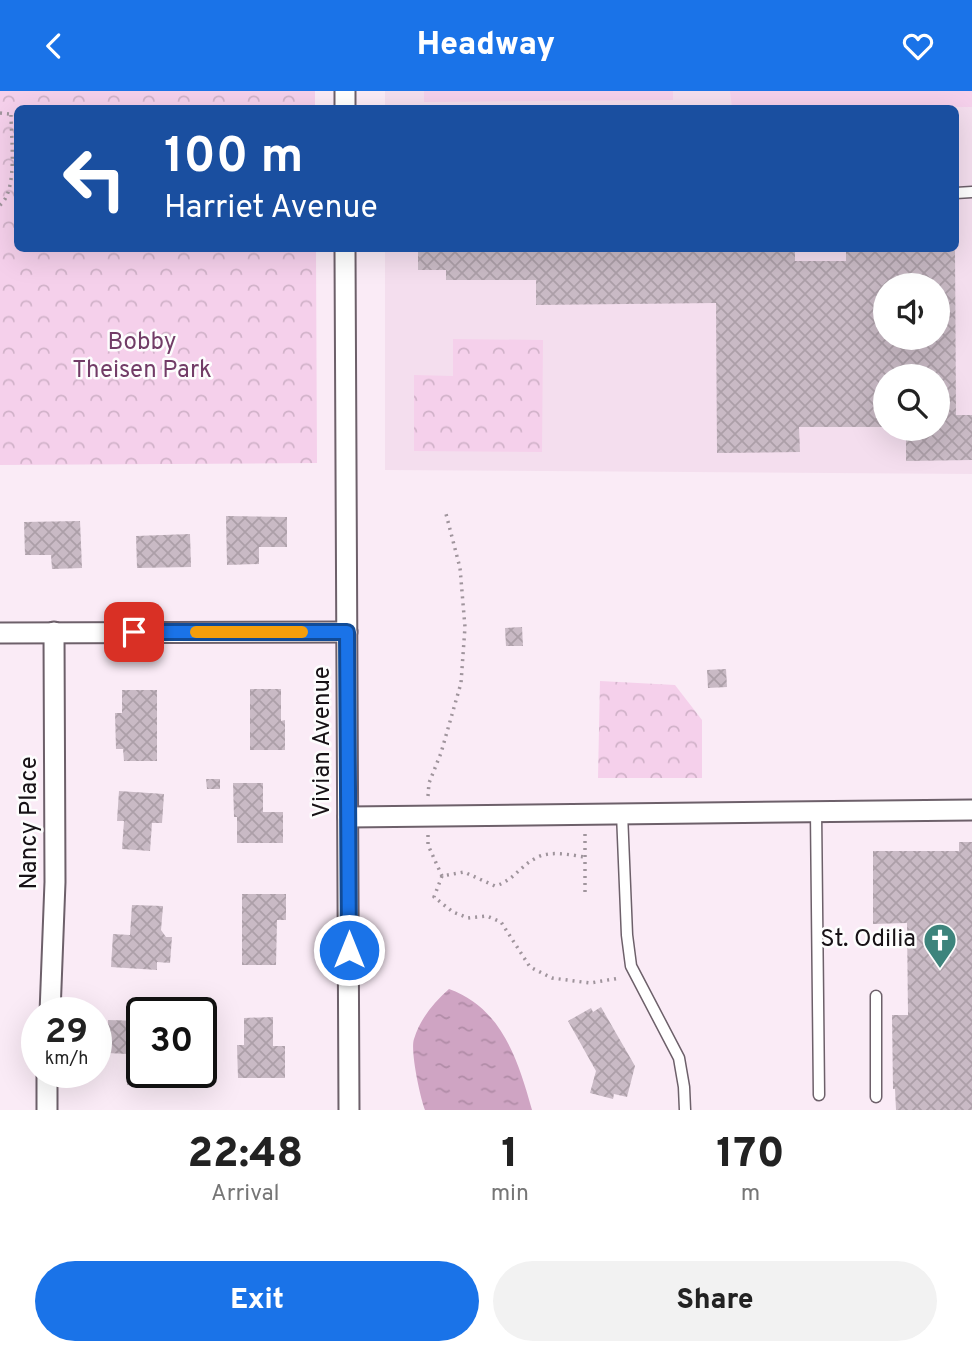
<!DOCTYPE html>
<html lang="en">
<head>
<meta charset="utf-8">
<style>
	body { margin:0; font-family:Overpass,sans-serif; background:#f2f2f2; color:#222; height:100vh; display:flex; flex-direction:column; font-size:26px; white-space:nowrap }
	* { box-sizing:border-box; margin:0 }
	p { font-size:23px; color:#767676 }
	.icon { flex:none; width:38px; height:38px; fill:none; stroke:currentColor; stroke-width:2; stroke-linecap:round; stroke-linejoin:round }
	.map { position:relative; height:1019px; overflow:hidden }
	.panel { display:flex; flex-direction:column; background:#fff; flex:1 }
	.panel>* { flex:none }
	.hud { position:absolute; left:14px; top:14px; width:945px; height:147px; border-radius:10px; box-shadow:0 7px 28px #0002; background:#1a4fa0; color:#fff; overflow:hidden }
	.controls { position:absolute; left:873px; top:182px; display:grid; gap:14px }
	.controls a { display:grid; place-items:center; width:77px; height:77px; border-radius:50%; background:#fff; box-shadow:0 7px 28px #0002; font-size:35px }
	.speed { position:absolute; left:21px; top:906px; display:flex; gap:14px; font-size:35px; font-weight:700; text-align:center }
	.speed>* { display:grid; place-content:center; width:91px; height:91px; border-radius:50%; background:#fff; box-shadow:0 7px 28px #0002; line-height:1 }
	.speed small { font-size:18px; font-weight:400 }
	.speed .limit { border:4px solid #111; border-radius:10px; background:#fff; color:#111 }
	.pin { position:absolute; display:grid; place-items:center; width:60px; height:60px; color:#fff; margin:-30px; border-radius:14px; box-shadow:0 4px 10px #0006 }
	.me { position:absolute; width:77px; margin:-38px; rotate:0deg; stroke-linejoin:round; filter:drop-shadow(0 0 5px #0008) }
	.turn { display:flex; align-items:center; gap:24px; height:147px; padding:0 35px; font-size:32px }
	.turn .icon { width:91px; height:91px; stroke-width:2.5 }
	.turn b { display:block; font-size:49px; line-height:60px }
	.eta { display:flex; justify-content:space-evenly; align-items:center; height:119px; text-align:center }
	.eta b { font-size:42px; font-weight:800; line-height:49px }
	.cta { display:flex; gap:14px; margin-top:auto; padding:14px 35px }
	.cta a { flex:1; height:80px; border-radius:42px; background:#1a73e8; color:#fff; font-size:28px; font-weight:800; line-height:80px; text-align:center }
	.cta a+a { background:#f2f2f2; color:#222 }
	header { display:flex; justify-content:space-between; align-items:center; height:91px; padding:0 35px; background:#1a73e8; color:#fff; font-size:32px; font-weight:800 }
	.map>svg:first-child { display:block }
	.built { fill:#f4deee; fill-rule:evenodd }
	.green { fill:#f5d0eb }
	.forest { fill:url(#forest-crowns) }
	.water { fill:url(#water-ripples) }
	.building { fill:url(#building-cross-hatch); fill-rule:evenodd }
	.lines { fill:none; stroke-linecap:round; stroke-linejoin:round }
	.lane-casing { stroke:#6d606a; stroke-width:13 }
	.street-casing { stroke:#6d606a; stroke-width:23 }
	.path { stroke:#9f949c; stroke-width:3.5; stroke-dasharray:2 5; stroke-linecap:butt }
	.lane { stroke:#fff; stroke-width:10 }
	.street { stroke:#fff; stroke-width:19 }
	.route-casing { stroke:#114b97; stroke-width:18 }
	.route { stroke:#1a73e8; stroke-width:12 }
	.slow { stroke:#f59e0b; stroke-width:12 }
	.labels { text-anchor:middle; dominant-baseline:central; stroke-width:5; stroke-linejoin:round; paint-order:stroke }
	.park-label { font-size:24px; fill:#723c67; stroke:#fdfdfd }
	.street-label { font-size:24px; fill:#171216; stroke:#fdfdfd }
	.poi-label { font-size:24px; fill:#171216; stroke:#fdfdfd; text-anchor:end }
</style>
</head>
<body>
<header><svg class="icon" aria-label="back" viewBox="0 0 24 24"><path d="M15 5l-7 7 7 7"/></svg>Headway<svg class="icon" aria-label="heart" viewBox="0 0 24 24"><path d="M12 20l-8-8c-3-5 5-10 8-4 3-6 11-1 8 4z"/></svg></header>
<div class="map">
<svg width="972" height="1019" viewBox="0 0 972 1019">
	<defs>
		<pattern id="forest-crowns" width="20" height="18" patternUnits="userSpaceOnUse" patternTransform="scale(1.75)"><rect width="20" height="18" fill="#f5d0eb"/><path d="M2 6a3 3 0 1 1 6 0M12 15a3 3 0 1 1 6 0" fill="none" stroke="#d1b2c9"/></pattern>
		<pattern id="water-ripples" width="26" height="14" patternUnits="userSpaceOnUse" patternTransform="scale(1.75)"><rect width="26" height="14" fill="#cfa4c3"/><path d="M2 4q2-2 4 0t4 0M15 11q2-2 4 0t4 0" fill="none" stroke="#b18ca7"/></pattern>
		<pattern id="building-cross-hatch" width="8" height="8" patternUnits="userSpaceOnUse" patternTransform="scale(1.75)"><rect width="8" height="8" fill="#c9bac5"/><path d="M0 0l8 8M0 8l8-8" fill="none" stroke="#ac9fa8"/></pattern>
	</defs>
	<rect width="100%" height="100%" fill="#faebf6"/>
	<path class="built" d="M385 0H972V383L385 379V158H956V18H385ZM886 194H938V247H886ZM886 285H938V338H886Z"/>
	<g class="green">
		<polygon points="424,0 673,0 673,9 424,11"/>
		<polygon points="730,0 972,0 972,16 732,17"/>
	</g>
	<g class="forest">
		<polygon points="0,0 315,0 315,17 18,18 18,158 316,158 317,372 0,374"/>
		<polygon points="453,248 543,249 542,361 414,360 414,284 453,285"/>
		<polygon points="600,590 675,594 702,629 702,687 598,687"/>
	</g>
	<path class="water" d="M449 898C502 917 518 969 532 1019H425C420 1006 410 959 414 948 420 928 434 911 449 898Z"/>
	<g class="building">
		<path d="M418 158H795V170H846V158H955L956 324H972V369L906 370V338H938V285H886V336H799L800 361 717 362 716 212 536 214V189H446V179H418ZM886 194H938V247H886Z"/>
		<polygon points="226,425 287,426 287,456 259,456 259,473 227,474"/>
		<polygon points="80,430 82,477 52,478 51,464 25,464 24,431"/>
		<polygon points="190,443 191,476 137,477 136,445"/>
		<polygon points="522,536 523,555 506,555 505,537"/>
		<polygon points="726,578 727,596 708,597 707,579"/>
		<polygon points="250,598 281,598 281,630 285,629 285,659 250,659"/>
		<polygon points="122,599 157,599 157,670 124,670 123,658 116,658 115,622 122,622"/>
		<polygon points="206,688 220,688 220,698 207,698"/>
		<polygon points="233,692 263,692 263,721 283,721 283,752 237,752 237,726 234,726"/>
		<polygon points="119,700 164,703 162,732 152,732 150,760 122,758 124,730 117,730"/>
		<polygon points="959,751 972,751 972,1019 896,1019 895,998 893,998 892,924 908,924 907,832 873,833 873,760 959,760"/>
		<polygon points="242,803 286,803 286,829 277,829 276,874 242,874"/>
		<polygon points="132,814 163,815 161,839 166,846 172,846 170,872 157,871 157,879 111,876 113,843 130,844"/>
		<polygon points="601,916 635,975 627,1006 614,1003 613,1008 590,1002 596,980 568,930 591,917 593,921"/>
		<polygon points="273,926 273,955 285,955 285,987 238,987 237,954 244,954 244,927"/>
		<polygon points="108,929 142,930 142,982 157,982 157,995 127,994 128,963 107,962"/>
	</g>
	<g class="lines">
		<defs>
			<g id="lane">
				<polyline points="956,102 972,101"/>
				<polyline points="816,720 819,1004"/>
				<polyline points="622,722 627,844 631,875 679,967 684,996 685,1019"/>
				<polyline points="876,905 876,1006"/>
			</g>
			<g id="street">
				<polyline points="345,18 345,0"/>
				<polyline points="345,158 349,1019"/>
				<polyline points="0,542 347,541"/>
				<polyline points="348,726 972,719"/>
				<polyline points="50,922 55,791 54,541"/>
				<polyline points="47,1019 47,982"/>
			</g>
		</defs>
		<use href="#lane" class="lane-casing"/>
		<use href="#street" class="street-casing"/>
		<g class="path">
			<polyline points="0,22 18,24"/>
			<path d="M0 114C18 100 11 46 11 24"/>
			<polyline points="428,705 429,692 441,662 461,592 465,536 460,477 445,419"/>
			<path d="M428 744V754L442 785 464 781 495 795C513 790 520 775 536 767 550 759 570 764 585 766"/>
			<polyline points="442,785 434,806 453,821 468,827 487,825 501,831 530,876 552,887 590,892 620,887"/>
			<polyline points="585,801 585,742"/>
		</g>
		<use href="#lane" class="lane"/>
		<use href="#street" class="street"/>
	</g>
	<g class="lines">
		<defs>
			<polyline id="route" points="134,541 347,541 349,859"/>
		</defs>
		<use href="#route" class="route-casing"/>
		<use href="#route" class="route"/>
		<polyline class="slow" points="196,541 302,541"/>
	</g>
	<defs>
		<symbol id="church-pin" viewBox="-11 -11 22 30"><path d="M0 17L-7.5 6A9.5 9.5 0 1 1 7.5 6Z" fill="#3d847c" stroke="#fdfdfd"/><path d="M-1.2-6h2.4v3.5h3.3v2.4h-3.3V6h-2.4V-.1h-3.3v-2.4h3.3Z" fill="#fff"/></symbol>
	</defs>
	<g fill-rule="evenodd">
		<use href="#church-pin" x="921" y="830" width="38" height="52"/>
	</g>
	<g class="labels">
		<g class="park-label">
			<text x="142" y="252">Bobby<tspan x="142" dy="28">Theisen Park</tspan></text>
		</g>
		<g class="street-label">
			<text transform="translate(323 651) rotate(-90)">Vivian Avenue</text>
			<text transform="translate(30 732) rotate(-90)">Nancy Place</text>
		</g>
		<g class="poi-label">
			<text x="916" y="849">St. Odilia</text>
		</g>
	</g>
</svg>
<div class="controls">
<a><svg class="icon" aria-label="sound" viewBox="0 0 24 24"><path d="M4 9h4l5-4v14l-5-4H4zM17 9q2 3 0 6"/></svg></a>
<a><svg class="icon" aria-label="search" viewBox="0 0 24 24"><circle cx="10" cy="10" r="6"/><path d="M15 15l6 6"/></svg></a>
</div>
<div class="speed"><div>29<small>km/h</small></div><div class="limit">30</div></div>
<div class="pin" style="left:134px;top:541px;background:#d93025"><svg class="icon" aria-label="arrive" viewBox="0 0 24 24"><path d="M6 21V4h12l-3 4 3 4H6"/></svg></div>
<svg class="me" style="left:349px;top:859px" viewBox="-20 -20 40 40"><circle r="17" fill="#1a73e8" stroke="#fff" stroke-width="3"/><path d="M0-11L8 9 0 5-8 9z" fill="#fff"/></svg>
<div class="hud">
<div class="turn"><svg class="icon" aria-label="left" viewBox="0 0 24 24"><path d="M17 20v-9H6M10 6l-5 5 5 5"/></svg><div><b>100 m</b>Harriet Avenue</div></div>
</div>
</div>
<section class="panel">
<div class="eta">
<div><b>22:48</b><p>Arrival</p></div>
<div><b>1</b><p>min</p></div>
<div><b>170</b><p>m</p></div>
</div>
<div class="cta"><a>Exit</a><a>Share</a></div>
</section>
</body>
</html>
